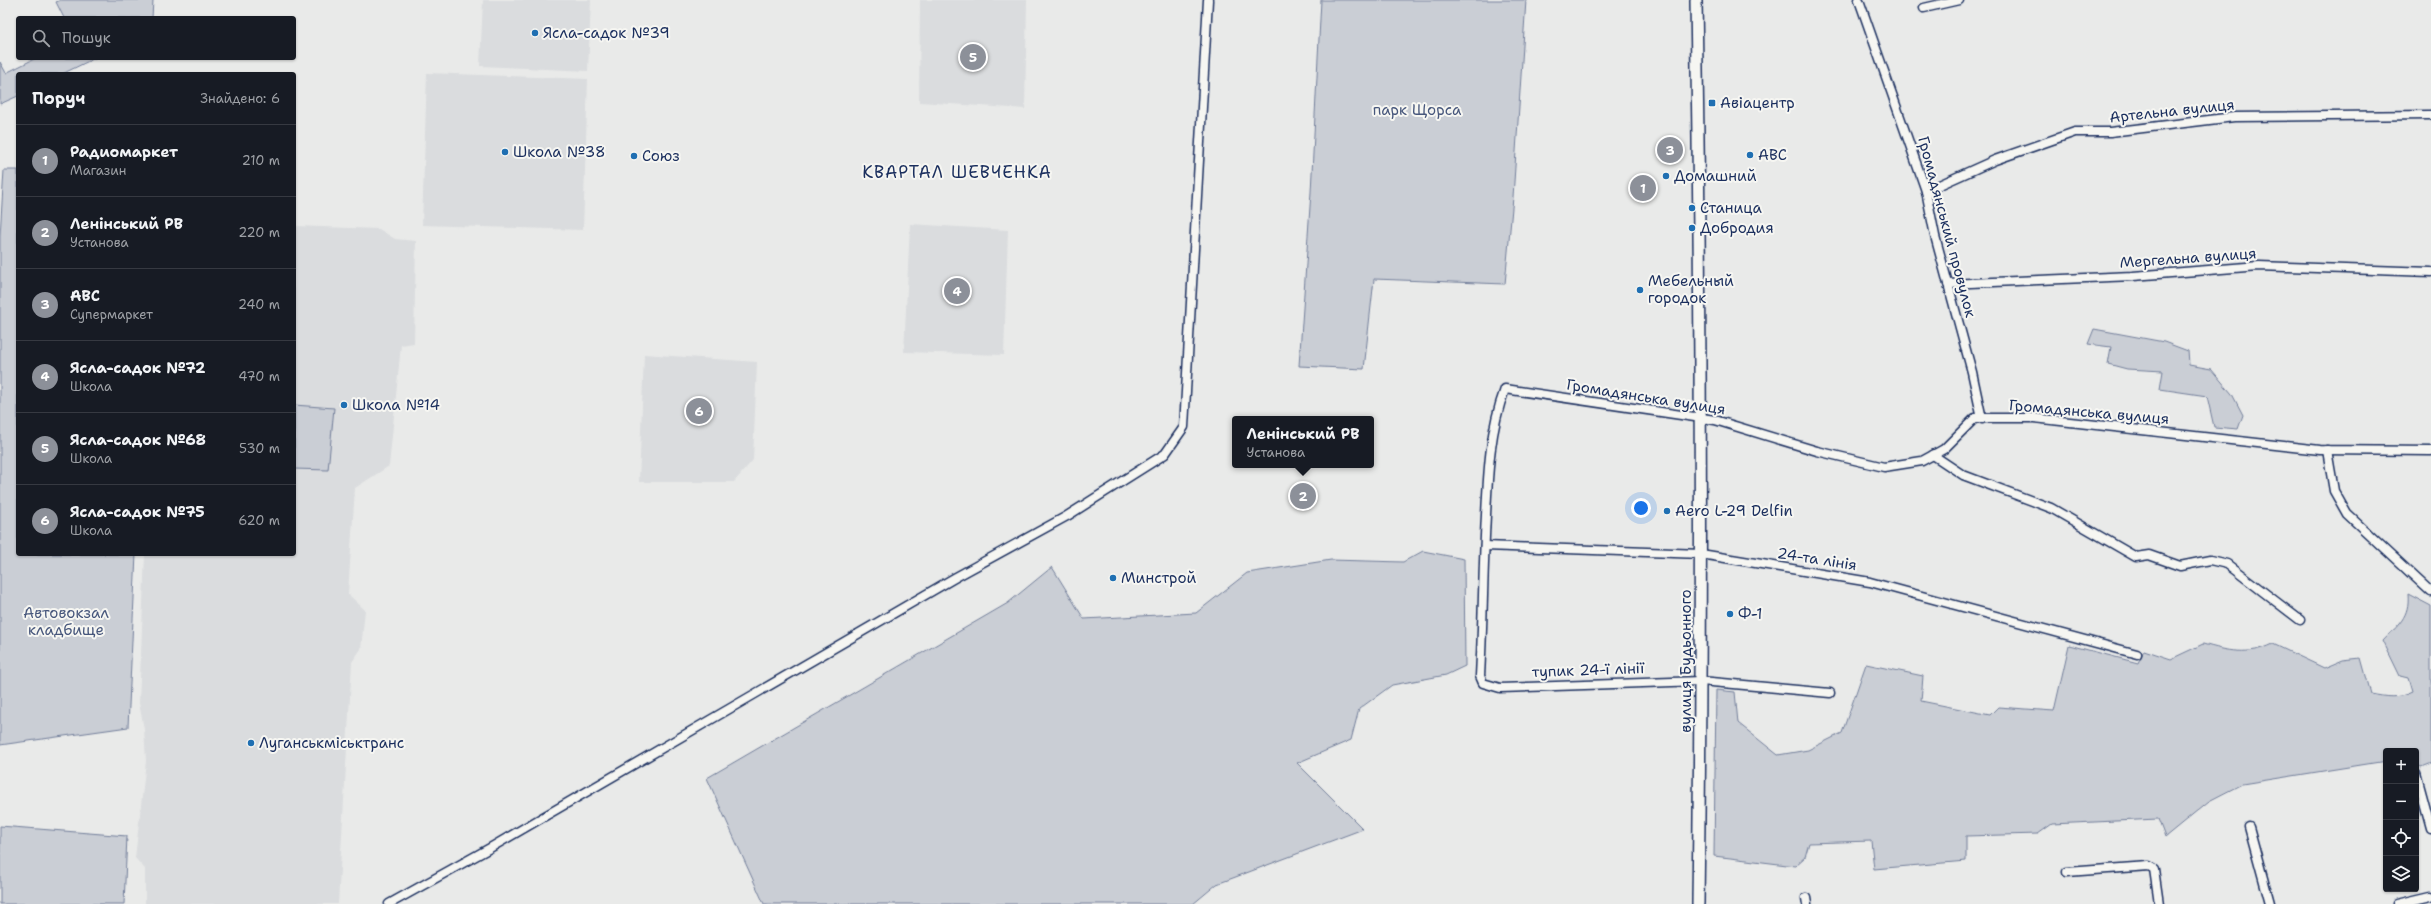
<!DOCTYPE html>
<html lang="uk">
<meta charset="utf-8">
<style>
body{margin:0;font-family:"Shantell Sans",sans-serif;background:#242831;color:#f1f3f6}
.controls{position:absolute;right:12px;bottom:12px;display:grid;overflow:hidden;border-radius:4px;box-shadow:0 1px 3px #0004}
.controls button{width:36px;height:36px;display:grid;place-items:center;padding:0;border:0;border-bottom:1px solid #363941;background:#171b24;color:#f1f3f6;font:20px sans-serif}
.you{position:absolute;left:1641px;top:508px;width:14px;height:14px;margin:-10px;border:3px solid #fff;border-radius:50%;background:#1a73e8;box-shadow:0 0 0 6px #1a73e833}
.badge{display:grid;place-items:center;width:26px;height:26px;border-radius:50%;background:#8c9099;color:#fff;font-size:13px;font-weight:700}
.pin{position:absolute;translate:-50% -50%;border:2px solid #fff;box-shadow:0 1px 4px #0006}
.popup{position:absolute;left:1232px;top:416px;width:142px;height:52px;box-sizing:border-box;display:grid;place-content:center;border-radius:4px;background:#171b24;filter:drop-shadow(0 1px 3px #0005);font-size:13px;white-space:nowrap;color:#9ea1a6}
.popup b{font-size:15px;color:#f1f3f6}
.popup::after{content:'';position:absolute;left:50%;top:100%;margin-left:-8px;border:8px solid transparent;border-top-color:#171b24}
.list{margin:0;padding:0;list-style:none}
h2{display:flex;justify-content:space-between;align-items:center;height:52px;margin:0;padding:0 16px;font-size:17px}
h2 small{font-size:13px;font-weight:400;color:#9ea1a6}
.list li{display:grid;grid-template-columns:26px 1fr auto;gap:12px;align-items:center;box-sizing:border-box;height:72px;padding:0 16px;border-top:1px solid #363941}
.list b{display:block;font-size:15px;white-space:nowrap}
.list p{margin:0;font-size:13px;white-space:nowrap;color:#9ea1a6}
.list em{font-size:13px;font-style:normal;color:#9ea1a6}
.icon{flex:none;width:22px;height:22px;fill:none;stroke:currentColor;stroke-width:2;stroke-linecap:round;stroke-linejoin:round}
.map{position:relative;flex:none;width:2431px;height:904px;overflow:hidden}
.search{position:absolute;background:#171b24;box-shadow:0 1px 3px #0004;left:16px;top:16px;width:280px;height:44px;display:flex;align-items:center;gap:10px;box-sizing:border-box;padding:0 14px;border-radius:4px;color:#9ea1a6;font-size:15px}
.panel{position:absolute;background:#171b24;box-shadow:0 1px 3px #0004;left:16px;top:72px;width:280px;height:484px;border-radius:4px}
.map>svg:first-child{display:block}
.built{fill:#dadcde}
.green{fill:#caced5;stroke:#727e9a}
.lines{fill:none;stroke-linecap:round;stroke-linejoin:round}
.street-casing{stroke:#1b2f5e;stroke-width:11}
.secondary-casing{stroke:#1b2f5e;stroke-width:14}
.street{stroke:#f6f6f2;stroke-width:8}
.secondary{stroke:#f6f6f2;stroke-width:11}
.poi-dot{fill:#1f6fb2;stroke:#f6f6f2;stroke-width:1.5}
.labels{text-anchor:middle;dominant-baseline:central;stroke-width:4;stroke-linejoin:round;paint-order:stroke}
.poi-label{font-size:15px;fill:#1b2f5e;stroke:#f6f6f2;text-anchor:start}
.park-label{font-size:15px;fill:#47577c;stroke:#f6f6f2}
.street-label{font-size:15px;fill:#1b2f5e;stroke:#f6f6f2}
.quarter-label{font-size:17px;letter-spacing:1px;fill:#1b2f5e;stroke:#f6f6f2}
</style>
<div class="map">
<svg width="2431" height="904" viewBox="0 0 2431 904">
<rect width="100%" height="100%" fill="#e9eae9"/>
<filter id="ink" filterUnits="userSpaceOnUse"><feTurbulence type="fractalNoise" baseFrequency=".025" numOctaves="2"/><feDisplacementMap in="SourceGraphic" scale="8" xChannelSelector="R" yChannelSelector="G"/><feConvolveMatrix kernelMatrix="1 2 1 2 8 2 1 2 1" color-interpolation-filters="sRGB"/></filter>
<g filter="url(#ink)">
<g class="built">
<path d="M483,0h108l-3,71 -108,-5z"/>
<path d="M920,0h107l-2,109 -106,-7z"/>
<path d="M427,73l161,6 -5,151 -161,-5z"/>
<path d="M910,224l98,6 -4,125 -100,-3z"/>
<path d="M294,226l85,3 16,10 21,2 -2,102 -13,2 -12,121 -34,22 -7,106 17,16 -4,39 -9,13 -14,242h-193v-35l-10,-11 11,-97 -2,-32 -5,-26 6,-149h149z"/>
<path d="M644,354l113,8 -4,98 -19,22h-95z"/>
</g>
<g class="green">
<path d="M61,0h92l-1,18h-88l-8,-16z"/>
<path d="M1321,0h205l-13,197 -8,87 -131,-5 -10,90 -65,-3 12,-174z"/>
<path d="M36,58h59l-33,16h-44v22l-18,8v-42l6,11z"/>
<path d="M4,170h14v384h118l-8,173 -128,18v-509z"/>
<path d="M2094,329l70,13 24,9 1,14 22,4 21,25 11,21 -5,14 -24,-2 -7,-31 -47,-7 3,-18 -36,-2 -19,-5 3,-17 -23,-3z"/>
<path d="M294,405l40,3 -6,62 -34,-1z"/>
<path d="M1423,551l41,8 1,107 -19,9 -54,10 -33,24 -8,31 -54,23 66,66 -146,55 -24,20h-429l-57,-126 301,-175 44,-36 32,52 112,-6 51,-40 84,-13 72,2z"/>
<path d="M2408,594l23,12v157l-10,4 -5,-3v-13h-30v10l-144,23 -33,17 -44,36 -7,-18 -106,5 -14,10 -72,2v25l-92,8 -3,-28 -62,2 -4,14 -10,9 -81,-10 2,-166 19,2 3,31 40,32 30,-5 34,-17 24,-69 57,12 -2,25 69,14 8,-8 56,4 15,-66 69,18 6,-13 27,9 32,-15c24,7 46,12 70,0l51,24 19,-8 18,-2 10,36c15,3 27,5 41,-2l-4,-14 -8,-2 -17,-35c15,-16 27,-24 25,-47z"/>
<path d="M0,826l127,10 -3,68h-124z"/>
</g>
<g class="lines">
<g class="street-casing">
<g id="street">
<path d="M1859,0l67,191 9,45 37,136 10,47"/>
<path d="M1924,8l35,-8"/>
<path d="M1926,191l69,-31 80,-28h35l124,-15 197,-2"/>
<path d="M1948,284l185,-8 126,-10 172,6"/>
<path d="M2327,450l7,41 13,23 84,78"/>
<path d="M1933,455l30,20 88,33 85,49 13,-2 31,11 30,-6 17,4 73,56"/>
<path d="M1485,546l216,8 169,28 267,72"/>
<path d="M1830,693l-129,-12 -201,7 -17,-5 -3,-7c3,-54 3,-107 6,-161 2,-43 4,-86 19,-126l210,31 102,31 67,16 38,-6 22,-12 31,-31h59l286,32 111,1"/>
<path d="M2416,773l15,55"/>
<path d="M2249,827l21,77"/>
<path d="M2067,872l82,-6 5,3 5,35"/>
<path d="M1806,898l1,6"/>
<path d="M389,904l101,-56 466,-271 111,-61 98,-62 19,-27 24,-427"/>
<path d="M2397,904l34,-8"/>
</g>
</g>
<g class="secondary-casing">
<path id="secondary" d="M1696,0c5,301 6,603 2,904"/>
</g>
<use href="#street" class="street"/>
<use href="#secondary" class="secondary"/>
</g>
</g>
<g class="poi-dot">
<circle cx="535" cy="33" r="4"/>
<rect x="1708" y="99" width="8" height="8" rx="2"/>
<circle cx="505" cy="152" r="4"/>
<circle cx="1750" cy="155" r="4"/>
<circle cx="634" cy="156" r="4"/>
<circle cx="1666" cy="176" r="4"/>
<circle cx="1692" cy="208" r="4"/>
<circle cx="1692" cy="228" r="4"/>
<circle cx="1640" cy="290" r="4"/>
<circle cx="344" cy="405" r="4"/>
<circle cx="1667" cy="511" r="4"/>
<circle cx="1113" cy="578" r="4"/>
<circle cx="1730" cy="614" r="4"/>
<circle cx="251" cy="743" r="4"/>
</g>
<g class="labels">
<g class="poi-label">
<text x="543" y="33">Ясла-садок №39</text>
<text x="1720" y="103">Авіацентр</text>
<text x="513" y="152">Школа №38</text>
<text x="1758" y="155">ABC</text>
<text x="642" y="156">Союз</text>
<text x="1674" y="176">Домашний</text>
<text x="1700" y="208">Станица</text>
<text x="1700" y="228">Добродия</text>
<text x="1648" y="281">Мебельный<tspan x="1648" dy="17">городок</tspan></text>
<text x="352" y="405">Школа №14</text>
<text x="1675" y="511">Aero L-29 Delfin</text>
<text x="1121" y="578">Минстрой</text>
<text x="1738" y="614">Ф-1</text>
<text x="259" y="743">Луганськміськтранс</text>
</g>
<g class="park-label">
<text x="1417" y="110">парк Щорса</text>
<text x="66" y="613">Автовокзал<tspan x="66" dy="17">кладбище</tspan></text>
</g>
<g class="street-label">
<text transform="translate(2172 111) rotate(-6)">Артельна вулиця</text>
<text transform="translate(1947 227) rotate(75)">Громадянський провулок</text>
<text transform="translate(2188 258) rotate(-4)">Мергельна вулиця</text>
<text transform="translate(1646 397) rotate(9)">Громадянська вулиця</text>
<text transform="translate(2089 412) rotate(5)">Громадянська вулиця</text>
<text transform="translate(1817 559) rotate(9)">24-та лінія</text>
<text transform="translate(1686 661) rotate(-90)">вулиця Будьонного</text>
<text transform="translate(1588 670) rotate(-2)">тупик 24-ї лінії</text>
</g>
<g class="quarter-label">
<text x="957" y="172">КВАРТАЛ ШЕВЧЕНКА</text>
</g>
</g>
</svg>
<div class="controls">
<button>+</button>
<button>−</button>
<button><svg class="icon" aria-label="locate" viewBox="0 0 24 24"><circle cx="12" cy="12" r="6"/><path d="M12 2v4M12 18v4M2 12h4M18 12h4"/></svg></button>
<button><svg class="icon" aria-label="layers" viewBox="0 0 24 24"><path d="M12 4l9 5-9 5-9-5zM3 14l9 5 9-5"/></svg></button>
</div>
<div class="you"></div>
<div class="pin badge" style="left:1643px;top:188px">1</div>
<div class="pin badge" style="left:1303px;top:496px">2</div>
<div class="popup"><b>Ленінський РВ</b>Установа</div>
<div class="pin badge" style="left:1670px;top:150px">3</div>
<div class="pin badge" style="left:957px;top:291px">4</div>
<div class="pin badge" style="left:973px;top:57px">5</div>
<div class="pin badge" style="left:699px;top:411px">6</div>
<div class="search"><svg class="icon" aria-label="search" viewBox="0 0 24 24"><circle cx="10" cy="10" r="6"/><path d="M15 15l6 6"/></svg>Пошук</div>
<section class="panel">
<h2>Поруч<small>Знайдено: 6</small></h2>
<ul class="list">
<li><span class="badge">1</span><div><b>Радиомаркет</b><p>Магазин</p></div><em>210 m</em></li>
<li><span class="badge">2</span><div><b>Ленінський РВ</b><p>Установа</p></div><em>220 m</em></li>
<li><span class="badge">3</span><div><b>АВС</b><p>Супермаркет</p></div><em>240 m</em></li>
<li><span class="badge">4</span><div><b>Ясла-садок №72</b><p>Школа</p></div><em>470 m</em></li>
<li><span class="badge">5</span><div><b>Ясла-садок №68</b><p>Школа</p></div><em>530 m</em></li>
<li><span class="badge">6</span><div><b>Ясла-садок №75</b><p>Школа</p></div><em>620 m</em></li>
</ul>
</section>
</div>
